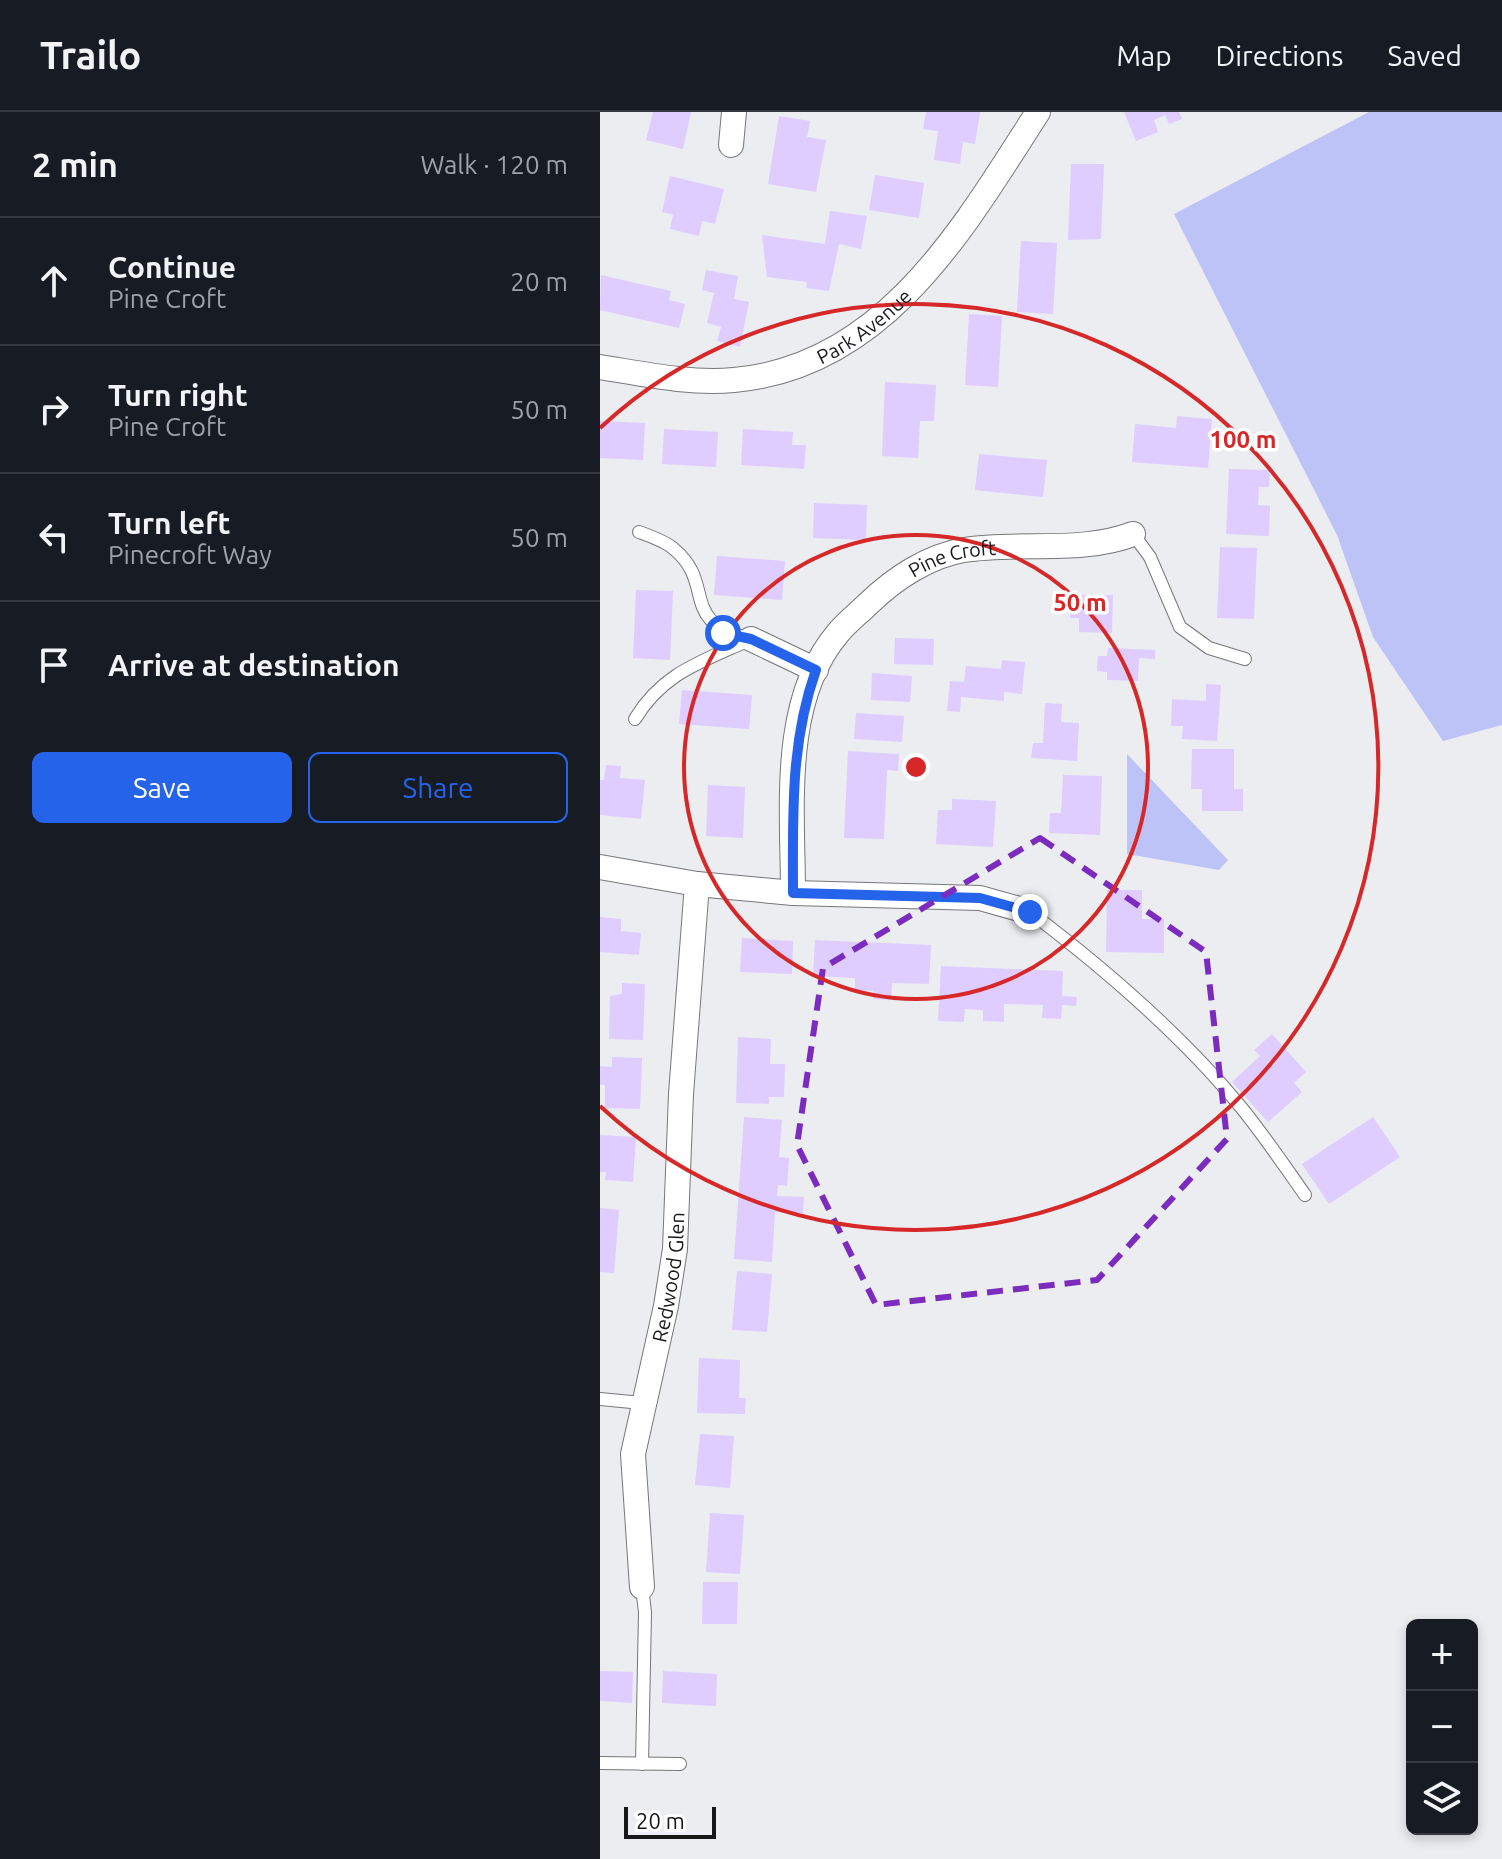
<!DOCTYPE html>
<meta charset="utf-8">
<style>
body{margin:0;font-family:Ubuntu,sans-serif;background:#242831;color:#f1f3f6}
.controls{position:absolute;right:24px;bottom:24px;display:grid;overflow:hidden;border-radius:12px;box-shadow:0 4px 12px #0003}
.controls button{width:72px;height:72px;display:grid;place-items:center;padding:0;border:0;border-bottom:2px solid #363941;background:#171b24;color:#f1f3f6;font:40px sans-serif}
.scale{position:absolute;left:24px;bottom:20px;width:92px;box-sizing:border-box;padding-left:8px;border:4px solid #181819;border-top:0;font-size:22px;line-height:28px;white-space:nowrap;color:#181819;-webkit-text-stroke:6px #fff;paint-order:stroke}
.stop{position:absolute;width:24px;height:24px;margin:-18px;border:6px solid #2563eb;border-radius:50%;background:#fff}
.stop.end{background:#2563eb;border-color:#fff;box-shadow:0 2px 8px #0008}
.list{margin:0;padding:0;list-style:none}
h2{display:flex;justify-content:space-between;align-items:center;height:104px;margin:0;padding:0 32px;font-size:34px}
h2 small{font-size:26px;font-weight:400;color:#9ea1a6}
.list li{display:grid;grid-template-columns:52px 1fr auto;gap:24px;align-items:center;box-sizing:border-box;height:128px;padding:0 32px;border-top:2px solid #363941}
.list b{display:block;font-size:30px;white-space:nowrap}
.list p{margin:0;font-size:26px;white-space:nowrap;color:#9ea1a6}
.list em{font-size:26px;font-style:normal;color:#9ea1a6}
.actions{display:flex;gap:16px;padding:24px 32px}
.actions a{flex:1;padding:18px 0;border:2px solid #2563eb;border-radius:12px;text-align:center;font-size:28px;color:#2563eb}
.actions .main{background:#2563eb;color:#fff}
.icon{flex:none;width:44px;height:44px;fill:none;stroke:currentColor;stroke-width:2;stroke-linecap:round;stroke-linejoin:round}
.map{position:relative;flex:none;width:902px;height:1747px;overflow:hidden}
header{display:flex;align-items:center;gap:48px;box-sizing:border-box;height:112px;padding:0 40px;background:#171b24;border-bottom:2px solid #363941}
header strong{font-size:38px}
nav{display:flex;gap:44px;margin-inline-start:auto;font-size:28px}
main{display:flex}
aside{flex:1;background:#171b24}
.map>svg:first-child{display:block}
.green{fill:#bdc3f6}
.building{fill:#decdfe}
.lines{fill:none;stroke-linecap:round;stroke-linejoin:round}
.lane-casing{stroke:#77777a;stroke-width:14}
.street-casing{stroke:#77777a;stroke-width:26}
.lane{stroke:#fff;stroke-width:12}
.street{stroke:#fff;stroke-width:24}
.route{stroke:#2563eb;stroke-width:10}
.marked{fill:none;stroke:#7b2cbf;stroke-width:6;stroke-dasharray:16 10;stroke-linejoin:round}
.ring{fill:none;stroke:#d62828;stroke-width:4}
.labels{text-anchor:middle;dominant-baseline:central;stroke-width:7;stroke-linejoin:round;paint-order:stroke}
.street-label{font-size:20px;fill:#181819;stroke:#fff}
.centre{fill:#d62828;stroke:#fff;stroke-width:4}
.ring-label{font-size:24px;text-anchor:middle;font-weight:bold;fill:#d62828;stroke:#fff;stroke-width:7;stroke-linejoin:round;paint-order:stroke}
</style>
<header>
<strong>Trailo</strong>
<nav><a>Map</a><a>Directions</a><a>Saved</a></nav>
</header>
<main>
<aside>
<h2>2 min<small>Walk · 120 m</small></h2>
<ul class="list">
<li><svg class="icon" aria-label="ahead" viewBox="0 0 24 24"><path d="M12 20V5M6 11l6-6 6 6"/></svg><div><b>Continue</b><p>Pine Croft</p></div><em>20 m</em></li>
<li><svg class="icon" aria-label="right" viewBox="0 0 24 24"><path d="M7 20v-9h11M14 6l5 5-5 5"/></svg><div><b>Turn right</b><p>Pine Croft</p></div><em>50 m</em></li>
<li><svg class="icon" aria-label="left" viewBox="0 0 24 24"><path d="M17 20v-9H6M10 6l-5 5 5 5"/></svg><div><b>Turn left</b><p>Pinecroft Way</p></div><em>50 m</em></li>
<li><svg class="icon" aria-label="arrive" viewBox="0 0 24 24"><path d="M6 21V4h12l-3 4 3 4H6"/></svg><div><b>Arrive at destination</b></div></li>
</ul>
<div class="actions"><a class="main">Save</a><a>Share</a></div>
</aside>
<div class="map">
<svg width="902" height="1747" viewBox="0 0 902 1747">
<rect width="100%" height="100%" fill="#ecedf1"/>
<g class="green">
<path d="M769,0h133v613l-59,16 -70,-104 -36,-102 -163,-321z"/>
<path d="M527,642l101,106 -9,10 -92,-16z"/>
</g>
<g class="building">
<path d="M53,0h38l-8,37 -37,-9z"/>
<path d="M326,0h54l-5,32 -12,-2 -3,22 -26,-4 4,-29 -15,-2z"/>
<path d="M524,0h55l3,7 -13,5 -4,-9 -11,5 4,12 -22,9z"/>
<path d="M179,4l31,5 -3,16 19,3 -10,52 -48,-8z"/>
<path d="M471,52h33l-3,75 -33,1z"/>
<path d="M275,63l49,8 -5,35 -50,-8z"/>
<path d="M70,64l54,13 -9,35 -13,-3 -3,15 -29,-7 3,-14 -11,-3z"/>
<path d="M230,99l37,5 -6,33 -22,-5 -10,47 -23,-3 1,-6 -40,-5 -5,-42 63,9z"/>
<path d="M421,129l36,2 -4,71 -36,-2z"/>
<path d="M106,158l32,6 -4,23 15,3 -9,45 -23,-6 4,-14 -14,-4 7,-30 -12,-3z"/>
<path d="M1,163l70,16 -2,9 16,4 -6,24 -79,-18z"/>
<path d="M369,202l33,2 -4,71 -33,-2z"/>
<path d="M285,270l51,3 -2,36h-14l-2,37 -36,-2z"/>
<path d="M577,304l35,3 -4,49 -76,-6 3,-38 41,4z"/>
<path d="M0,309l45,2 -2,37 -43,-2z"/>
<path d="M64,317l54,3 -2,35 -54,-3z"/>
<path d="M143,317l50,3 -1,13h14l-2,24 -63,-4z"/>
<path d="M379,342l68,6 -4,37 -68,-7z"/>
<path d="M629,357l41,1 -1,17h-10l-1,18 12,1 -1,30 -43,-2z"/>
<path d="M214,391l53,2 -1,35 -53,-2z"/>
<path d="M620,435l37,1 -3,71 -37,-1z"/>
<path d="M117,444l68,5 -3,39 -68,-5z"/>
<path d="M36,478l37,1 -3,69 -37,-2z"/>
<path d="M479,483h34l-1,38 -33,-1v-14h-9v-12l9,1z"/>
<path d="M295,526l39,1 -1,26 -39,-1z"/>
<path d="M508,536l47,2v9l-16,-1 -1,23 -31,-1v-8l-10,-1 1,-15h9z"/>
<path d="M402,548l23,2 -3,32 -18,-2v9l-43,-4 -1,15 -13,-1 3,-30 14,1 2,-16 35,3z"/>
<path d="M272,561l40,3 -2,26 -39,-2z"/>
<path d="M606,572l15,1 -4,56 -35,-2 1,-13h-12l1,-27 34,2z"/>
<path d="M82,578l70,5 -3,34 -70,-5z"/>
<path d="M445,591l17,1 -1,18 18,1 -2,38 -46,-3 2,-15h10z"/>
<path d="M256,601l48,3 -2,26 -48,-3z"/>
<path d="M592,637h42v40h9v22h-41v-22h-11z"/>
<path d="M248,639l51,3 -1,17 -11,-1 -3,69 -40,-1z"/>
<path d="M6,653l15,1 -1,12 25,2 -4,39 -41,-4v-35h4z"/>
<path d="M463,663l39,1 -2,59 -51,-2 1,-20h11z"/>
<path d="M108,673l37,2 -2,51 -37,-2z"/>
<path d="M352,687l44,2 -3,46 -57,-3 2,-34h14z"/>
<path d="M507,778h35v29h22v34l-58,-1z"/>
<path d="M0,805l21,2v12l20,2 -2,22 -39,-3z"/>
<path d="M142,826l51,3 -1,33 -52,-2z"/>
<path d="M215,828l116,5 -2,39 -37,-1 -1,17 -18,-1v-8l-18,-1v-12l-42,-2z"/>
<path d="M341,854l122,5 -1,25 15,1 -1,9 -14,-1 -1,14 -19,-1 1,-13 -39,-1v18l-21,-1v-11l-18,-1 -1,13 -26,-1z"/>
<path d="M22,871l23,1 -2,56 -34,-1 1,-43 12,-2z"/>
<path d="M672,922l34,38 -12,11 8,9 -34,30 -36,-40 28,-26 -6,-6z"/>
<path d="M138,925l33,2 -1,25h15l-1,33h-15v7l-33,-1z"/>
<path d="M12,945l30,1 -2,51 -35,-1v-23h-5v-19l12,1z"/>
<path d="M144,1005l38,3 -3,37 10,1 -2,28 -9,-1 -1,11 27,1 -1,16 -28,-1 -3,50 -38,-3z"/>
<path d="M773,1005l27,40 -71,47 -27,-40z"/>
<path d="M0,1023l36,2 -3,45 -28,-2 1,-8h-6z"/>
<path d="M0,1096l19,2 -5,63 -14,-1z"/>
<path d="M137,1159l35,3 -5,58 -35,-2z"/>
<path d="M99,1246l41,2 -1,38h7l-1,16 -48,-1z"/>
<path d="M100,1322l34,2 -4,52 -35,-3z"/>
<path d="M110,1401l34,2 -4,59 -34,-2z"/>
<path d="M103,1470h35l-1,42h-35z"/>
<path d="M0,1559l33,1 -1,31 -32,-2z"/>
<path d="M63,1559l54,3 -1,32 -54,-3z"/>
</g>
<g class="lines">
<g class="lane-casing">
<g id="lane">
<path d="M533,422l17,23 30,70 29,21 36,11"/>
<path d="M35,607c28,-47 69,-58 116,-80 -74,-17 -34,-54 -77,-90 -9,-8 -24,-13 -35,-17"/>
<path d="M430,800c75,57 150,121 210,194 23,28 44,59 65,89"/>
<path d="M0,1287l42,4"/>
<path d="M0,1651l80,1"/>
<path d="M42,1652l3,-152 -3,-25"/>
</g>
</g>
<g class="street-casing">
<g id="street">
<path d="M131,33l3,-33"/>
<path id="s1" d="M0,255c44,7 89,17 134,13 151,-13 230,-153 304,-268"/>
<path d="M151,527l65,31"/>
<path d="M0,755l97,17 96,9 187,5 50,14"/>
<path id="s2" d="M193,781c0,-83 -13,-192 45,-260 9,-11 21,-20 31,-30 25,-24 59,-47 95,-53 55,-9 117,4 169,-16"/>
<path id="s3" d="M42,1475l-9,-133 33,-148 9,-57 6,-155 16,-210"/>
</g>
</g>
<use href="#lane" class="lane"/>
<use href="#street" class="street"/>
</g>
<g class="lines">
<path class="route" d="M123,521l28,6 65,31c-26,73 -23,146 -23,223l187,5 50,14"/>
</g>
<path class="marked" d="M440,726l166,114 21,187 -130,141 -221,25 -79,-160 26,-177z"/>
<g class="ring">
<circle cx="316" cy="655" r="232"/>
<path d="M0 316A463 463 0 1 1 0 994"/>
</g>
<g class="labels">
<g class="street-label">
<text stroke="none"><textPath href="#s1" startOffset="278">Park Avenue</textPath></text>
<text stroke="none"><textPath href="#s2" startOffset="410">Pine Croft</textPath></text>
<text stroke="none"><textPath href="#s3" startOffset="314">Redwood Glen</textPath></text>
</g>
</g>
<circle cx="316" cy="655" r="12" class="centre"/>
<g class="ring-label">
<text x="643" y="336">100 m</text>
<text x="480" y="499">50 m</text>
</g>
</svg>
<div class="controls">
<button>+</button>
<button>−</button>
<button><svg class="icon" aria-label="layers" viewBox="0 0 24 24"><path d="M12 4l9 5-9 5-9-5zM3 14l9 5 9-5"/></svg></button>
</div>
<div class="scale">20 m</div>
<div class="stop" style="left:123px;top:521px"></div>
<div class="stop end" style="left:430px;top:800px"></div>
</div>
</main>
